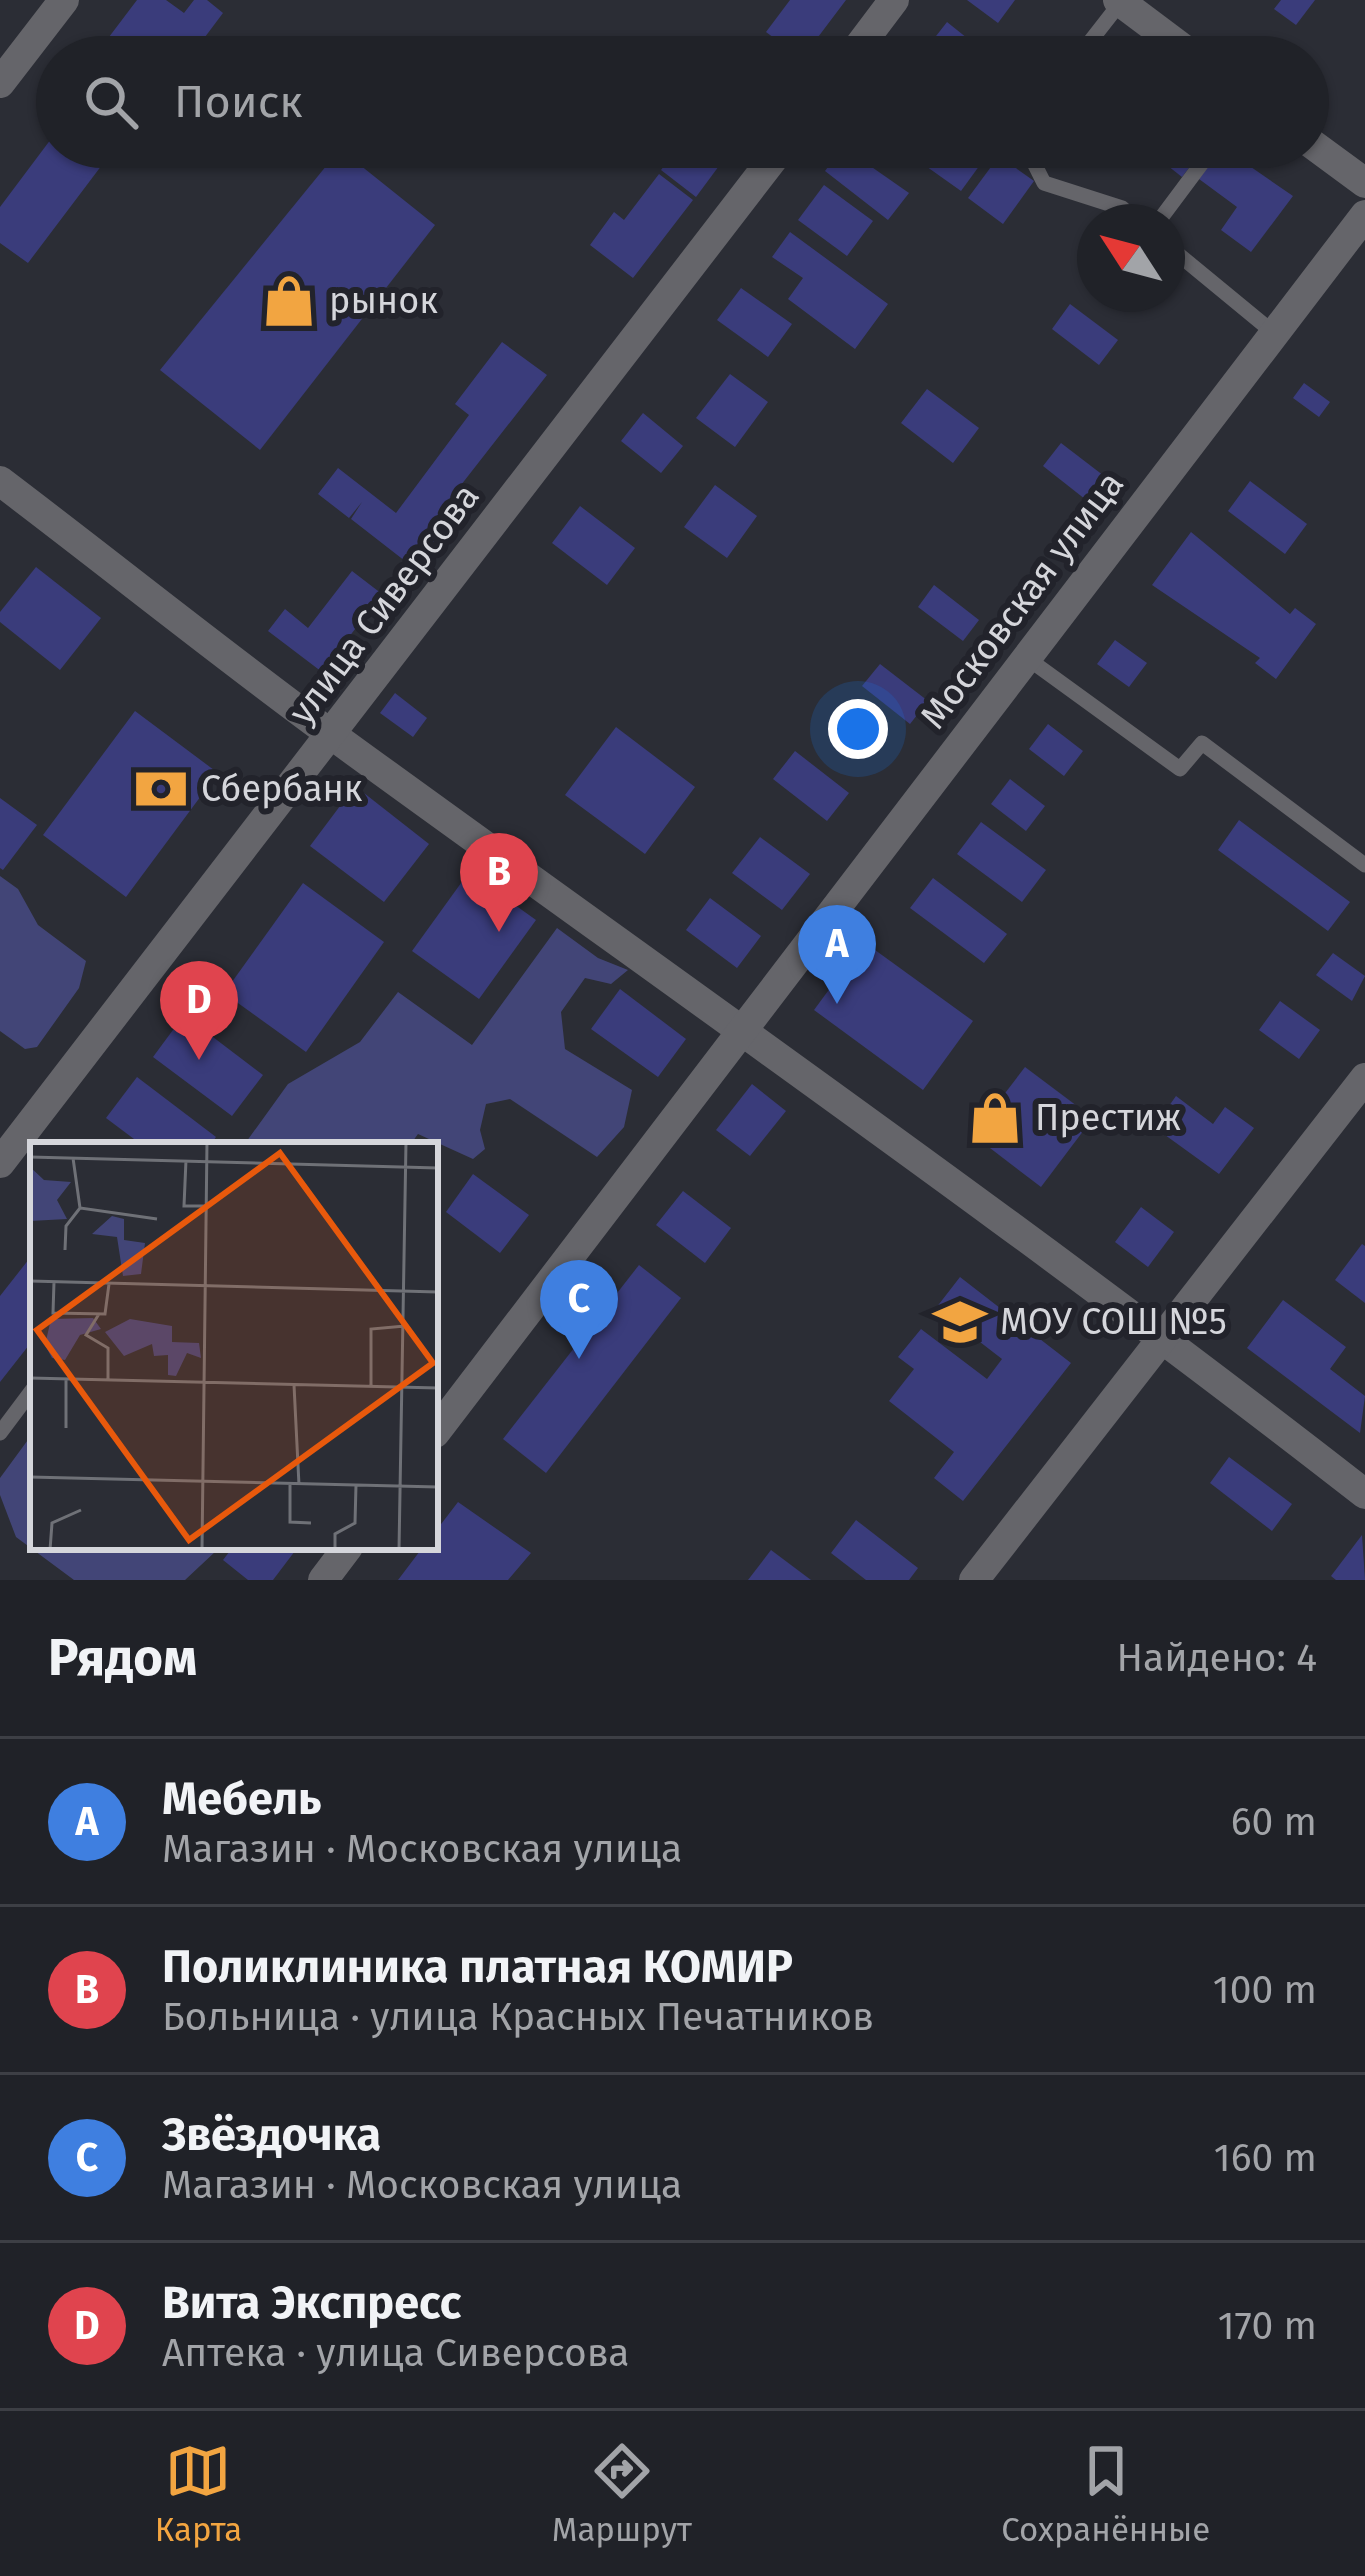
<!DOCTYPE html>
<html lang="ru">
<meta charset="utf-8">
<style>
body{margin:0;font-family:"Fira Sans",sans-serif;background:#282a30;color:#f1f3f6}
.compass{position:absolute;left:1077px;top:204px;width:108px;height:108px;border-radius:50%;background:#202228;box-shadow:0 3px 9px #0004;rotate:306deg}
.you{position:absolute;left:858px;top:729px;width:42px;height:42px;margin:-30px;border:9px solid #fff;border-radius:50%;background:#1a73e8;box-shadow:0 0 0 18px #1a73e833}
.badge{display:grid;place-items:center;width:78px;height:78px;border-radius:50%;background:#f2a541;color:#fff;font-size:39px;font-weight:700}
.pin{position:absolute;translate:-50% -99px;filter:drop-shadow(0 3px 6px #0008)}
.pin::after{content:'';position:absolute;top:63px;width:42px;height:36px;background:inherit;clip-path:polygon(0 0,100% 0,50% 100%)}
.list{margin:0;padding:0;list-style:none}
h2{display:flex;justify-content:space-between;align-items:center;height:156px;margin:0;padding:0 48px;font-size:51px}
h2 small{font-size:39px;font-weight:400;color:#a2a4a8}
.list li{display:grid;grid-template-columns:78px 1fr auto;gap:36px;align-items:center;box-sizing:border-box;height:168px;padding:0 48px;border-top:3px solid #3d3f45}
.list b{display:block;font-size:45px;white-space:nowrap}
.list p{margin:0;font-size:39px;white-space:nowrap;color:#a2a4a8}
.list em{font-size:39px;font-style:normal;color:#a2a4a8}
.icon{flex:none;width:66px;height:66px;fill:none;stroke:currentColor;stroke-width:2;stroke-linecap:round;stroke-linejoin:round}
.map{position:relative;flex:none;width:1365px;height:1580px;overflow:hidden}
.search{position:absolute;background:#202228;box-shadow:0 3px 9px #0004;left:36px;right:36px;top:36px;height:132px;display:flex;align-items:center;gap:30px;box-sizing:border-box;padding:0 42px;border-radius:66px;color:#a2a4a8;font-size:45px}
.sheet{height:828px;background:#202228}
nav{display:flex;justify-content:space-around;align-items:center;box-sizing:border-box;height:168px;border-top:3px solid #3d3f45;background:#202228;font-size:33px;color:#a2a4a8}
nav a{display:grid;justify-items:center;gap:6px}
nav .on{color:#f2a541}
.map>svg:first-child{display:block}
.green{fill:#424577}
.building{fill:#3a3c7b}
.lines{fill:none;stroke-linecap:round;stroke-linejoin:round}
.service{stroke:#65656a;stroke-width:15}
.minor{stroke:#65656a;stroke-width:30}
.tertiary{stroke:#65656a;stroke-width:30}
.labels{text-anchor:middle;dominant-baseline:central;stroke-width:12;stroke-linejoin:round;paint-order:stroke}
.poi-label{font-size:36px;fill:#d5d6db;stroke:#22232b;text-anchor:start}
.street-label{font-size:36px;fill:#d5d6db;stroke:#22232b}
.inset-road{fill:none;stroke:#6f7177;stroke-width:3}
.view{fill:#e8590c;fill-opacity:0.15;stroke:#e8590c;stroke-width:6}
.inset-edge{fill:none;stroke:#d5d6db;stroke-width:6}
</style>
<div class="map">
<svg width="1365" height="1580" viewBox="0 0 1365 1580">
<rect width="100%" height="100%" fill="#2b2d35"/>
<g class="green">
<path d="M0,876l18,13 20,36 48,36 -7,27 -42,59 -12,2 -25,-18z"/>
<path d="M557,928l41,30 30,12 -17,14 -26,-6 -24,34 4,37 67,41 -8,37 -27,30 -87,-58 -24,5 -6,26 5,19 -12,10 -55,-25 -8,11h-166l44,-61 72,-42 38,-50 74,53z"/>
<path d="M33,1433v114h183v4l-31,29h-111l-58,-43 -16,-42v-17z"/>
</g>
<g class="building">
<path d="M137,0h29l18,13 10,-13h13l16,13 -33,44h-55l-26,-20z"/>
<path d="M790,0h56l-43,57h-31l10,-13 -16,-12z"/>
<path d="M967,0h48l-17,23z"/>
<path d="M1281,0h34l-19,25 -22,-16z"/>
<path d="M947,22l40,32 -2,3 -63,-3z"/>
<path d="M1109,38l24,19h-39z"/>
<path d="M57,131v16h47l7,6 -83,110 -28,-20v-36z"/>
<path d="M678,147h55l-37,50 -35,-27z"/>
<path d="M843,147l66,46 -21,27 -63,-49z"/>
<path d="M899,147h94l-32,44z"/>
<path d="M1043,147h34l-13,16z"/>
<path d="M1144,147h61l-23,30z"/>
<path d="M1222,147l71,49 -42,56 -30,-22 16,-23 -38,-28z"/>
<path d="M340,149l95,76 -175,225 -100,-80z"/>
<path d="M999,156l35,25 -31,43 -35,-26z"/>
<path d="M659,174l34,26 -60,78 -43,-33 24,-33 10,8z"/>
<path d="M824,185l49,36 -26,35 -49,-36z"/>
<path d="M790,232l98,72 -33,45 -67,-50 15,-21 -31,-21z"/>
<path d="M741,288l51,36 -24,33 -51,-37z"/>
<path d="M1070,304l48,36 -19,25 -47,-36z"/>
<path d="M502,342l45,33 -93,119 10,7 -50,67 -63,-49 11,-17 -13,16 -31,-24 20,-26 58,45 73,-98 -14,-11z"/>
<path d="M730,374l38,28 -33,45 -39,-29z"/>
<path d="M1304,383l26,19 -11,15 -26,-19z"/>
<path d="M927,389l52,39 -26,35 -52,-40z"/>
<path d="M643,413l40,33 -22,27 -40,-32z"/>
<path d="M1061,443l47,36 -18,24 -47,-37z"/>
<path d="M1250,481l57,43 -22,30 -57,-43z"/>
<path d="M715,485l42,31 -30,42 -43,-31z"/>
<path d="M580,506l55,42 -28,37 -55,-42z"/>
<path d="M1191,532l99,82 5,-6 21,16 -40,55 -21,-16 5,-5 -108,-73z"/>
<path d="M36,567l65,51 -41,52 -60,-48v-10z"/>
<path d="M352,571l30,23 -60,78 -54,-41 17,-22 23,19z"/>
<path d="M934,585l45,35 -16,21 -45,-34z"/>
<path d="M1115,640l32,23 -18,24 -32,-23z"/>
<path d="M880,664l48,37 -18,23 -48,-38z"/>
<path d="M395,693l32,25 -14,19 -33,-24z"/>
<path d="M135,711l83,62 -92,124 -83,-62z"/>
<path d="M1048,724l35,27 -19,25 -35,-27z"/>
<path d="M616,727l79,60 -50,67 -80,-59z"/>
<path d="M795,751l54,42 -22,28 -54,-42z"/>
<path d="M1010,779l35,27 -19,25 -35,-27z"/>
<path d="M355,786l74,58 -45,58 -74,-56z"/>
<path d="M0,798l37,27 -34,45 -3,-2z"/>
<path d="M1239,820l111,82 -22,29 -110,-81z"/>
<path d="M981,822l65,48 -24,32 -65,-48z"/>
<path d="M760,837l50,37 -28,36 -50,-37z"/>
<path d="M469,872l67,48 -57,79 -67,-48z"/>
<path d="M933,878l74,56 -23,29 -74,-55z"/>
<path d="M303,883l81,59 -78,110 -82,-59z"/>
<path d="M710,898l51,38 -24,32 -51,-38z"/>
<path d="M864,942l109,79 -50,69 -109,-80z"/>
<path d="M1333,953l32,23 -13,25 -36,-26z"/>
<path d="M620,989l66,50 -28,38 -67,-48z"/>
<path d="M1280,1001l40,29 -21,29 -40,-29z"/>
<path d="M184,1015l79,60 -31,41 -79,-59z"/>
<path d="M1025,1067l68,51 -52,69 -68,-52z"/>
<path d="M137,1077l79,60 -6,8h-68l-36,-27z"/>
<path d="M752,1084l34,27 -36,45 -34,-26z"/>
<path d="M1176,1096l37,28 12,-17 29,21 -35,46 -65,-47z"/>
<path d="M473,1174l56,41 -29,38 -54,-41z"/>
<path d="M683,1191l48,37 -26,35 -49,-38z"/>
<path d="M1141,1207l33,25 -26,35 -33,-25z"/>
<path d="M1362,1244l3,2v57l-30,-23z"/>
<path d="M33,1254v86l-33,42v-86z"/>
<path d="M639,1265l42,33 -135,175 -43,-34z"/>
<path d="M960,1277l111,86 -108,138 -29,-23 20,-26 -65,-51 25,-32 -16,-12 23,-28 66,50 15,-20 -66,-51z"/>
<path d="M1283,1300l63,47 -16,22 35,27 -5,37 -113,-85z"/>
<path d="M1229,1457l63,47 -20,27 -62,-48z"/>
<path d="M458,1502l73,51 -23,27h-110l25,-33h12v-15z"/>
<path d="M856,1520l62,48 -9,12h-43l-35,-27z"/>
<path d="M1362,1535l3,45h-29l-5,-4z"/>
<path d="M233,1547h65l-25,33h-25l-25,-20z"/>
<path d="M771,1550l40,30h-63z"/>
</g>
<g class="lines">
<g class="service">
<path d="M1078,57l43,-55"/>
<path d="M1026,147l18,36 78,25 16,14"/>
<path d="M1158,222l56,-75"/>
<path d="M1167,245l108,89"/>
<path d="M1027,658l153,111 22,-26 163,122"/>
<path d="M0,1433l33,-44"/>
</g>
<g class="minor">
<path d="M0,83l64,-83"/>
<path d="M0,481c111,84 220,172 332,254 346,252 696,496 1033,759"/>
<path d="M435,1433l930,-1218"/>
<path d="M323,1580l25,-33"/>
</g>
<g class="tertiary">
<path d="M1118,0l76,57"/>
<path d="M851,57l43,-57"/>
<path d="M1308,141l57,42"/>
<path d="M0,1163l782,-1016"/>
<path d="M974,1580l391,-502"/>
</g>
</g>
<defs>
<g id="shop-bare" transform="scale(4.14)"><path d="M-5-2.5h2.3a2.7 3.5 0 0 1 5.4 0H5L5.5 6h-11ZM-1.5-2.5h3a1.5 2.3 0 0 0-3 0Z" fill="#f2a541" stroke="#22232b" stroke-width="2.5" paint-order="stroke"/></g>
<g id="bank-bare" transform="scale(4.14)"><path d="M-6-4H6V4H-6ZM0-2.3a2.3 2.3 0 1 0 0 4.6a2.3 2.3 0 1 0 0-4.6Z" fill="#f2a541" stroke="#22232b" stroke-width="2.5" paint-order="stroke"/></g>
<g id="school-bare" transform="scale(4.14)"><path d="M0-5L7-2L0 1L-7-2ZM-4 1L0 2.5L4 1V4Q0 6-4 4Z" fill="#f2a541" stroke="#22232b" stroke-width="2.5" paint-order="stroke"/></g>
</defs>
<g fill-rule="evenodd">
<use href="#shop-bare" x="289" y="301"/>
<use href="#bank-bare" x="161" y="789"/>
<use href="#shop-bare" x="995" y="1118"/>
<use href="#school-bare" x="960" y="1322"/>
</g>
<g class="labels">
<g class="poi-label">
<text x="329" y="301">рынок</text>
<text x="201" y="789">Сбербанк</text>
<text x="1035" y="1118">Престиж</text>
<text x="1000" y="1322">МОУ СОШ №5</text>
</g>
<g class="street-label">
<text transform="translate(1022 600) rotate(-53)">Московская улица</text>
<text transform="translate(384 604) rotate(-53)">улица Сиверсова</text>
</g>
</g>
<g transform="translate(30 1142)">
<rect width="408" height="408" fill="#2b2d35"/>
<path d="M0,25l14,13 27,2 -14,18 10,19 -37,2zM82,74l12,3v21l21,3 -4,31 -18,2 -6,-39 -25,-3zM21,177l42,-1 8,11 -21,6 -15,25 -13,-2 -7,-13zM100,177l42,7v16l27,1 2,15 -14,-5 -11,23 -8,-1v-20l-14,1 -2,-12 -28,12 -19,-24z" fill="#424577"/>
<path class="inset-road" d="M0,15l408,11M43,16l7,50 77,11M156,18l-2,46h22M35,108l1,-24 14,-18M0,139l408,11M24,140l-1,31 52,1 4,-30M69,172l-13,21 22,13v32M0,236l408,10M264,243l5,100M341,244v-57l34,-3M36,286v-48M0,335l408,10M260,343v37l21,1M20,408l2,-27 29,-13M172,408l5,-408M305,408v-16l20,-11 1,-38M369,408l7,-408"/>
<path class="view" d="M250,11l153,210 -244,177 -152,-210z"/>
<rect width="408" height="408" class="inset-edge"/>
</g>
</svg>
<svg class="compass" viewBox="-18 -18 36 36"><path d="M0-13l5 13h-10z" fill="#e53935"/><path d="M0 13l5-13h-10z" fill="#a2a4a8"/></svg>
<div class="you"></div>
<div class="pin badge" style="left:837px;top:1004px;background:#3f7fe0">A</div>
<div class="pin badge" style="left:499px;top:932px;background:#e0444e">B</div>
<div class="pin badge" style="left:579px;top:1359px;background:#3f7fe0">C</div>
<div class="pin badge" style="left:199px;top:1060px;background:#e0444e">D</div>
<div class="search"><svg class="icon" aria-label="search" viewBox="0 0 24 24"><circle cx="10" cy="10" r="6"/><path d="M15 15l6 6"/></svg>Поиск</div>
</div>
<section class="sheet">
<h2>Рядом<small>Найдено: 4</small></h2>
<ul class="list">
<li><span class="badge" style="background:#3f7fe0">A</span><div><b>Мебель</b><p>Магазин · Московская улица</p></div><em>60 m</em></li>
<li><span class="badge" style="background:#e0444e">B</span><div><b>Поликлиника платная КОМИР</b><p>Больница · улица Красных Печатников</p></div><em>100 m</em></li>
<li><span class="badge" style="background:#3f7fe0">C</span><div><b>Звёздочка</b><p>Магазин · Московская улица</p></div><em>160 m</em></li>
<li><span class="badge" style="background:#e0444e">D</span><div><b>Вита Экспресс</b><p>Аптека · улица Сиверсова</p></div><em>170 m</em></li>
</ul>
</section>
<nav>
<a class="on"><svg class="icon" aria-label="map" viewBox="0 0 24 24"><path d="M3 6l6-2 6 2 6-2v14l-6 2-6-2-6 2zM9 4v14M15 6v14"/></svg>Карта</a>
<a><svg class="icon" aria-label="directions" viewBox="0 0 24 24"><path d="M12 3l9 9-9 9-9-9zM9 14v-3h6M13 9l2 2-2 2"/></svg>Маршрут</a>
<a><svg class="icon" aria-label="saved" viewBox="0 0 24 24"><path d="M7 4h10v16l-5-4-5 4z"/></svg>Сохранённые</a>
</nav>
